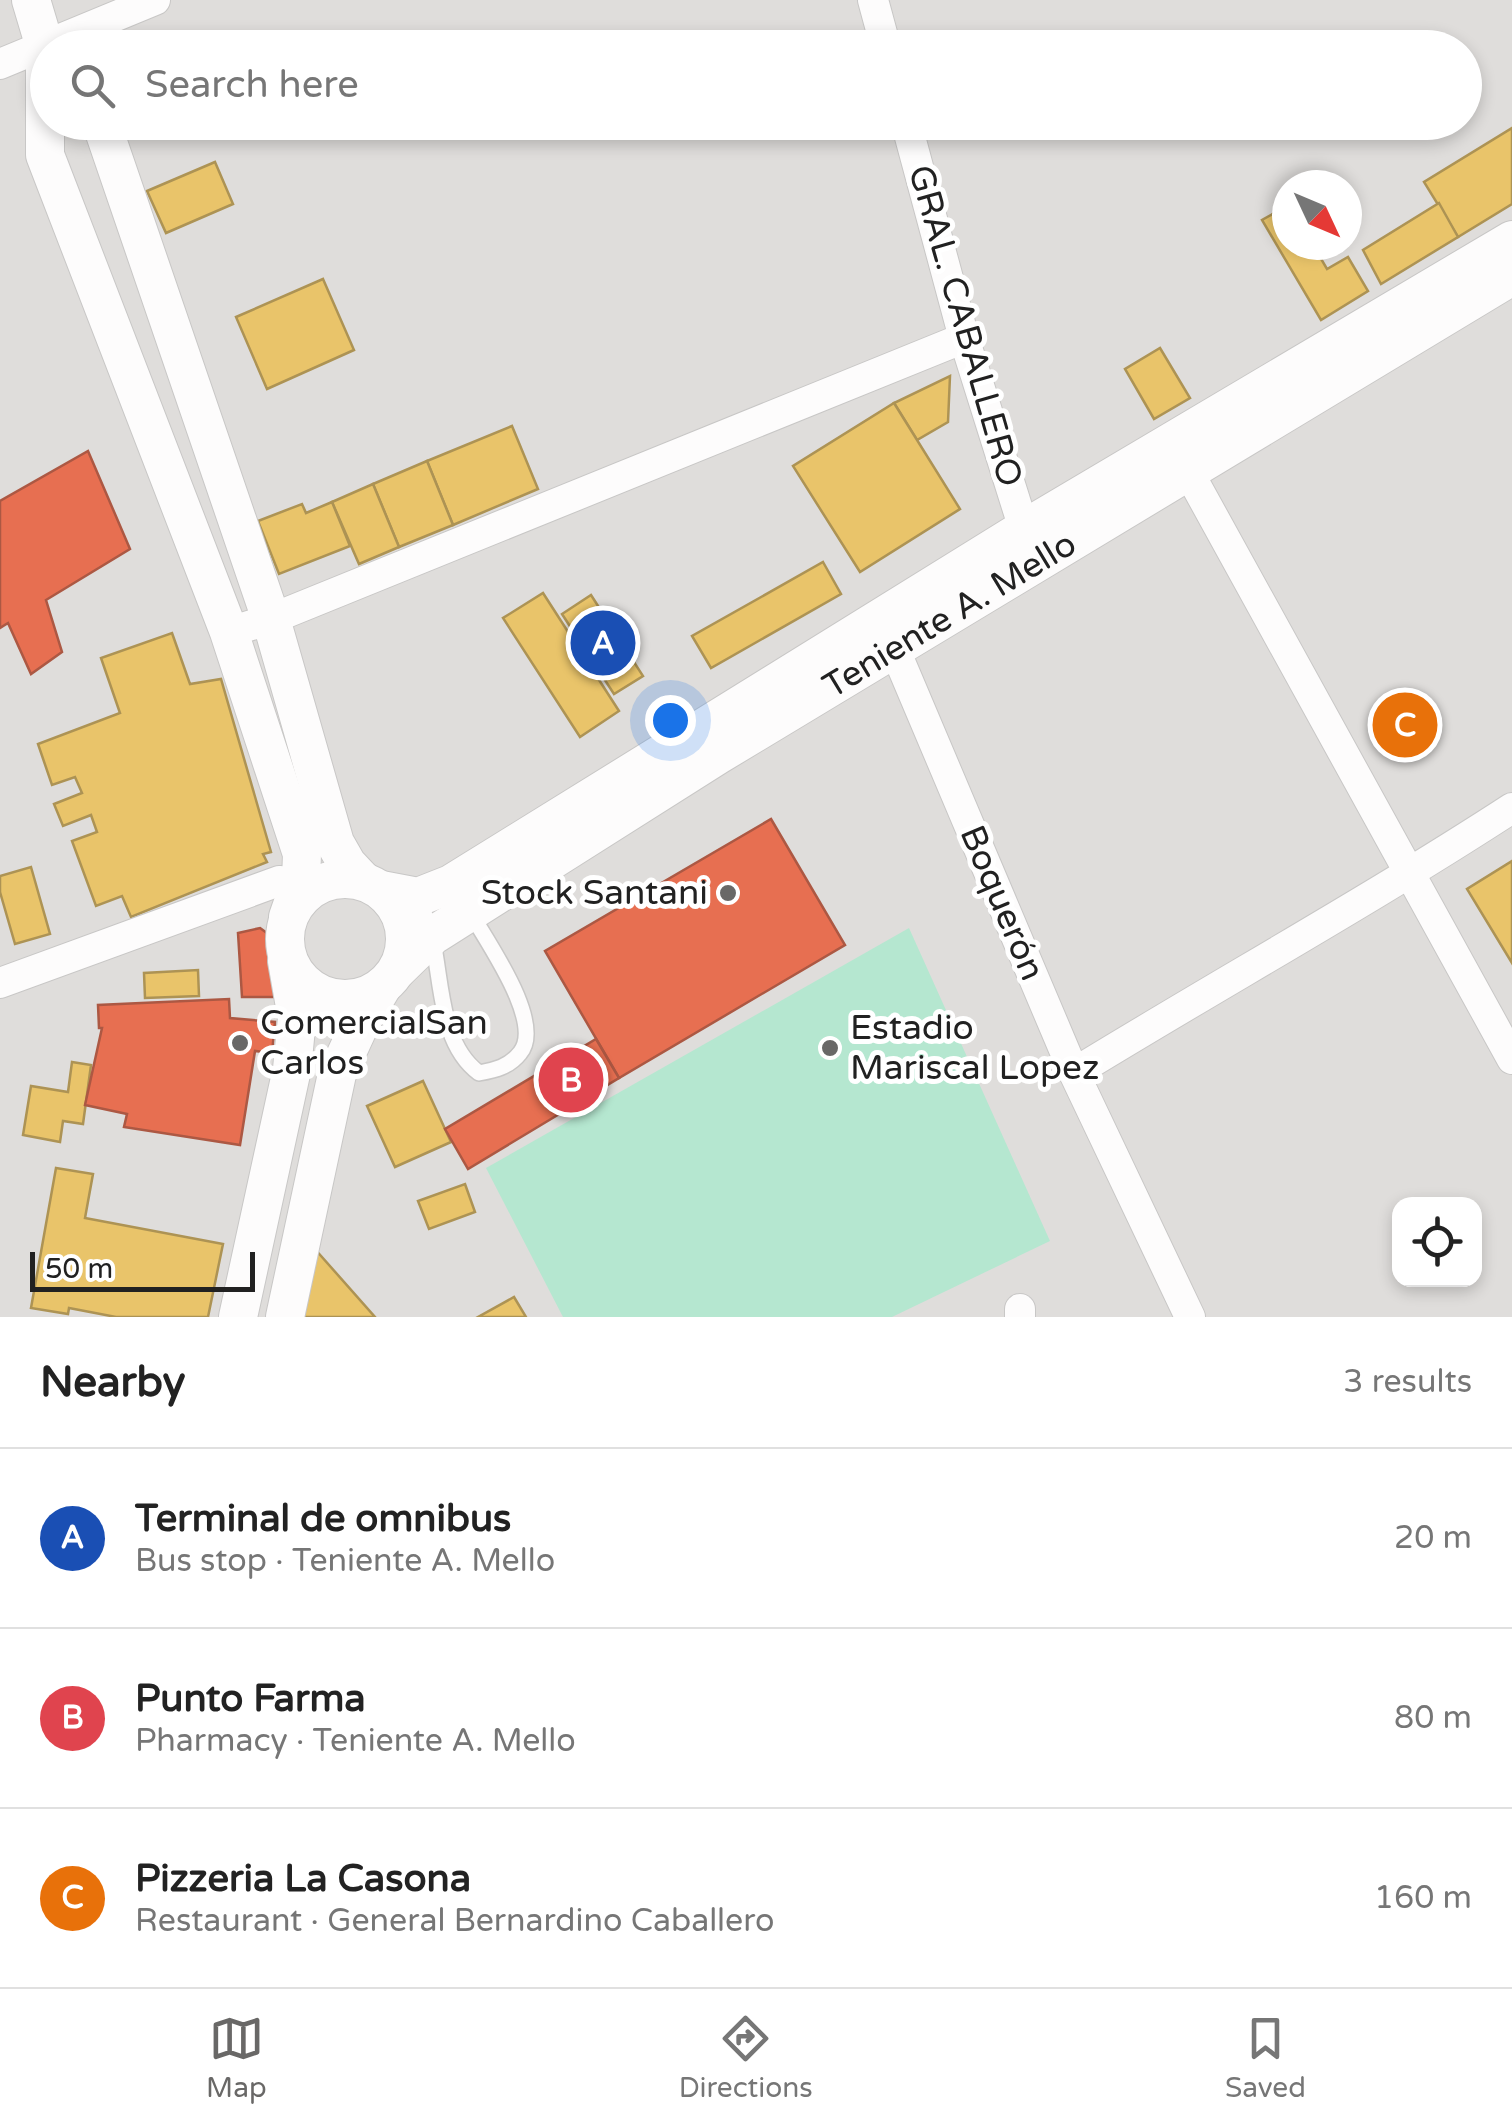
<!DOCTYPE html>
<meta charset="utf-8">
<style>
body{margin:0;font-family:"Varela Round",sans-serif;background:#f2f2f2;color:#222}
.controls{position:absolute;right:30px;bottom:30px;display:grid;overflow:hidden;border-radius:20px;box-shadow:0 5px 15px #0003}
.controls button{width:90px;height:90px;display:grid;place-items:center;padding:0;border:0;border-bottom:2px solid #e0e0e0;background:#fff;color:#222;font:50px sans-serif}
.compass{position:absolute;left:1272px;top:170px;width:90px;height:90px;border-radius:50%;background:#fff;box-shadow:0 5px 15px #0003;rotate:134deg}
.scale{position:absolute;left:30px;bottom:25px;width:225px;box-sizing:border-box;padding-left:10px;border:5px solid #212121;border-top:0;font-size:28px;line-height:35px;white-space:nowrap;color:#212121;-webkit-text-stroke:8px #fff;paint-order:stroke}
.you{position:absolute;left:670px;top:720px;width:35px;height:35px;margin:-25px;border:8px solid #fff;border-radius:50%;background:#1a73e8;box-shadow:0 0 0 15px #1a73e833}
.badge{display:grid;place-items:center;width:65px;height:65px;border-radius:50%;background:#696867;color:#fff;font-size:32px;font-weight:700}
.pin{position:absolute;translate:-50% -50%;border:5px solid #fff;box-shadow:0 2px 10px #0006}
.list{margin:0;padding:0;list-style:none}
h2{display:flex;justify-content:space-between;align-items:center;height:130px;margin:0;padding:0 40px;font-size:42px}
h2 small{font-size:32px;font-weight:400;color:#767676}
.list li{display:grid;grid-template-columns:65px 1fr auto;gap:30px;align-items:center;box-sizing:border-box;height:180px;padding:0 40px;border-top:2px solid #e0e0e0}
.list b{display:block;font-size:38px;white-space:nowrap}
.list p{margin:0;font-size:32px;white-space:nowrap;color:#767676}
.list em{font-size:32px;font-style:normal;color:#767676}
.icon{flex:none;width:55px;height:55px;fill:none;stroke:currentColor;stroke-width:2;stroke-linecap:round;stroke-linejoin:round}
.map{position:relative;flex:none;width:1512px;height:1317px;overflow:hidden}
.search{position:absolute;background:#fff;box-shadow:0 5px 15px #0003;left:30px;right:30px;top:30px;height:110px;display:flex;align-items:center;gap:25px;box-sizing:border-box;padding:0 35px;border-radius:55px;color:#767676;font-size:38px}
.sheet{height:670px;background:#fff}
nav{display:flex;justify-content:space-around;align-items:center;box-sizing:border-box;height:140px;border-top:2px solid #e0e0e0;background:#fff;font-size:28px;color:#767676}
nav a{display:grid;justify-items:center;gap:5px}
nav .on{color:#696867}
.map>svg:first-child{display:block}
.residential{fill:#dfdddb;fill-rule:evenodd}
.pitch{fill:#b5e7d0}
.homes{fill:#e9c46a;stroke:#ad9354;stroke-width:2.5}
.shops{fill:#e76f51;stroke:#ac5843;stroke-width:2.5}
.lines{fill:none;stroke-linecap:round;stroke-linejoin:round}
.service-casing{stroke:#c8c7c6;stroke-width:18}
.minor-casing{stroke:#c8c7c6;stroke-width:32}
.tertiary-casing{stroke:#c8c7c6;stroke-width:40}
.service{stroke:#fdfcfc;stroke-width:15}
.minor{stroke:#fdfcfc;stroke-width:30}
.tertiary{stroke:#fdfcfc;stroke-width:38}
.poi-dot{fill:#696867;stroke:#fff;stroke-width:4}
.labels{text-anchor:middle;dominant-baseline:central;stroke-width:10;stroke-linejoin:round;paint-order:stroke}
.street-label{font-size:35px;fill:#212121;stroke:#fff}
.poi-label{font-size:35px;fill:#212121;stroke:#fff;text-anchor:start}
</style>
<div class="map">
<svg width="1512" height="1317" viewBox="0 0 1512 1317">
<rect width="100%" height="100%" fill="#f0edea"/>
<path class="residential" d="M0,0h1512v1317h-1512zM48,48h1416v74h-1416zM1287,185h60v60h-60zM1400,1204h74v76h-74z"/>
<path class="pitch" d="M909,928l141,313 -158,76h-329l-77,-149z"/>
<g class="homes">
<path d="M1512,128v76l-54,33 -34,-55z"/>
<path d="M215,162l18,42 -67,29 -19,-42z"/>
<path d="M1439,203l19,34 -77,47 -18,-34z"/>
<path d="M1287,206v39h26l14,24 21,-12 20,34 -47,29 -59,-100z"/>
<path d="M323,279l31,71 -87,39 -31,-72z"/>
<path d="M1160,348l30,50 -36,21 -29,-50z"/>
<path d="M950,376l-2,46 -31,18 -23,-37z"/>
<path d="M894,403l66,106 -100,63 -67,-106z"/>
<path d="M512,426l26,63 -85,36 -26,-64z"/>
<path d="M427,461l26,64 -54,22 -26,-63z"/>
<path d="M373,484l26,63 -40,17 -27,-62z"/>
<path d="M332,502l18,44 -71,28 -21,-53 44,-17 4,9z"/>
<path d="M823,562l18,32 -130,74 -19,-32z"/>
<path d="M543,593l76,118 -39,26 -77,-119z"/>
<path d="M591,595l52,81 -29,18 -52,-80z"/>
<path d="M172,633l18,51 31,-5 50,173 -8,2 4,8 -136,55 -9,-21 -26,10 -24,-65 25,-9 -6,-17 -28,11 -9,-22 28,-11 -7,-16 -23,8 -14,-41 82,-31 -19,-55z"/>
<path d="M1512,861v102l-45,-74z"/>
<path d="M31,867l19,67 -35,10 -15,-52v-16z"/>
<path d="M198,970l1,26 -54,2 -1,-25z"/>
<path d="M72,1062l19,3 -8,59 -20,-3 -3,21 -37,-7 8,-49 37,6z"/>
<path d="M423,1081l28,61 -56,25 -28,-61z"/>
<path d="M56,1168l37,6 -8,44 138,26 -15,73h-92l-47,-9 -1,6 -37,-6z"/>
<path d="M465,1184l10,28 -46,17 -11,-28z"/>
<path d="M314,1248l61,69h-76z"/>
<path d="M514,1297l12,20h-48z"/>
</g>
<g class="shops">
<path d="M88,451l42,98 -84,51 16,52 -31,22 -23,-51 -8,5v-127z"/>
<path d="M771,819l74,126 -226,133 -74,-127z"/>
<path d="M260,928l11,8 2,9 1,52h-32l-4,-64z"/>
<path d="M229,999l1,19 45,4 -3,31 -17,-2 -15,94 -116,-18 3,-13 -42,-9 17,-77h-3l-1,-23z"/>
<path d="M596,1039l23,39 -151,91 -23,-40z"/>
</g>
<g class="lines">
<g class="service-casing">
<path id="service" d="M418,897c5,14 12,29 15,45 9,44 8,103 46,131 16,-3 30,-6 41,-20 25,-30 -33,-111 -50,-141"/>
</g>
<g class="minor-casing">
<g id="minor">
<path d="M873,0l13,48"/>
<path d="M0,64l155,-64"/>
<path d="M906,122l58,216 60,191"/>
<path d="M1178,453l334,606"/>
<path d="M229,632l42,-13 693,-281"/>
<path d="M895,650l179,423 116,244"/>
<path d="M0,983l279,-102 40,3"/>
<path d="M1074,1073c145,-89 295,-172 438,-265"/>
<path d="M1020,1309v8"/>
</g>
</g>
<g class="tertiary-casing">
<g id="tertiary">
<path d="M31,0l14,47v108l184,477 73,222 -1,26 -13,37"/>
<path d="M101,122l170,497 64,224 12,21 16,17"/>
<circle cx="345" cy="939" r="60"/>
<path d="M381,890l37,7 33,-13 573,-355 488,-289"/>
<path id="s1" d="M397,970l35,-34 286,-181 794,-479"/>
<path d="M238,1317l54,-248 5,-51 -10,-57"/>
<path d="M285,1317l52,-243 23,-50 22,-37"/>
</g>
</g>
<use href="#service" class="service"/>
<use href="#minor" class="minor"/>
<use href="#tertiary" class="tertiary"/>
</g>
<g class="poi-dot">
<circle cx="728" cy="893" r="10"/>
<circle cx="240" cy="1043" r="10"/>
<circle cx="830" cy="1048" r="10"/>
</g>
<g class="labels">
<g class="street-label">
<text transform="translate(965 326) rotate(74)">GRAL. CABALLERO</text>
<text stroke="none"><textPath href="#s1" startOffset="658">Teniente A. Mello</textPath></text>
<text transform="translate(1002 903) rotate(67)">Boquerón</text>
</g>
<g class="poi-label">
<text x="708" y="893" text-anchor="end">Stock Santani</text>
<text x="260" y="1023">ComercialSan<tspan x="260" dy="40">Carlos</tspan></text>
<text x="850" y="1028">Estadio<tspan x="850" dy="40">Mariscal Lopez</tspan></text>
</g>
</g>
</svg>
<div class="controls">
<button><svg class="icon" aria-label="locate" viewBox="0 0 24 24"><circle cx="12" cy="12" r="6"/><path d="M12 2v4M12 18v4M2 12h4M18 12h4"/></svg></button>
</div>
<svg class="compass" viewBox="-18 -18 36 36"><path d="M0-13l5 13h-10z" fill="#e53935"/><path d="M0 13l5-13h-10z" fill="#767676"/></svg>
<div class="scale">50 m</div>
<div class="you"></div>
<div class="pin badge" style="left:603px;top:643px;background:#1a4fb4">A</div>
<div class="pin badge" style="left:571px;top:1080px;background:#e0444e">B</div>
<div class="pin badge" style="left:1405px;top:725px;background:#e8710a">C</div>
<div class="search"><svg class="icon" aria-label="search" viewBox="0 0 24 24"><circle cx="10" cy="10" r="6"/><path d="M15 15l6 6"/></svg>Search here</div>
</div>
<section class="sheet">
<h2>Nearby<small>3 results</small></h2>
<ul class="list">
<li><span class="badge" style="background:#1a4fb4">A</span><div><b>Terminal de omnibus</b><p>Bus stop · Teniente A. Mello</p></div><em>20 m</em></li>
<li><span class="badge" style="background:#e0444e">B</span><div><b>Punto Farma</b><p>Pharmacy · Teniente A. Mello</p></div><em>80 m</em></li>
<li><span class="badge" style="background:#e8710a">C</span><div><b>Pizzeria La Casona</b><p>Restaurant · General Bernardino Caballero</p></div><em>160 m</em></li>
</ul>
</section>
<nav>
<a class="on"><svg class="icon" aria-label="map" viewBox="0 0 24 24"><path d="M3 6l6-2 6 2 6-2v14l-6 2-6-2-6 2zM9 4v14M15 6v14"/></svg>Map</a>
<a><svg class="icon" aria-label="directions" viewBox="0 0 24 24"><path d="M12 3l9 9-9 9-9-9zM9 14v-3h6M13 9l2 2-2 2"/></svg>Directions</a>
<a><svg class="icon" aria-label="saved" viewBox="0 0 24 24"><path d="M7 4h10v16l-5-4-5 4z"/></svg>Saved</a>
</nav>
